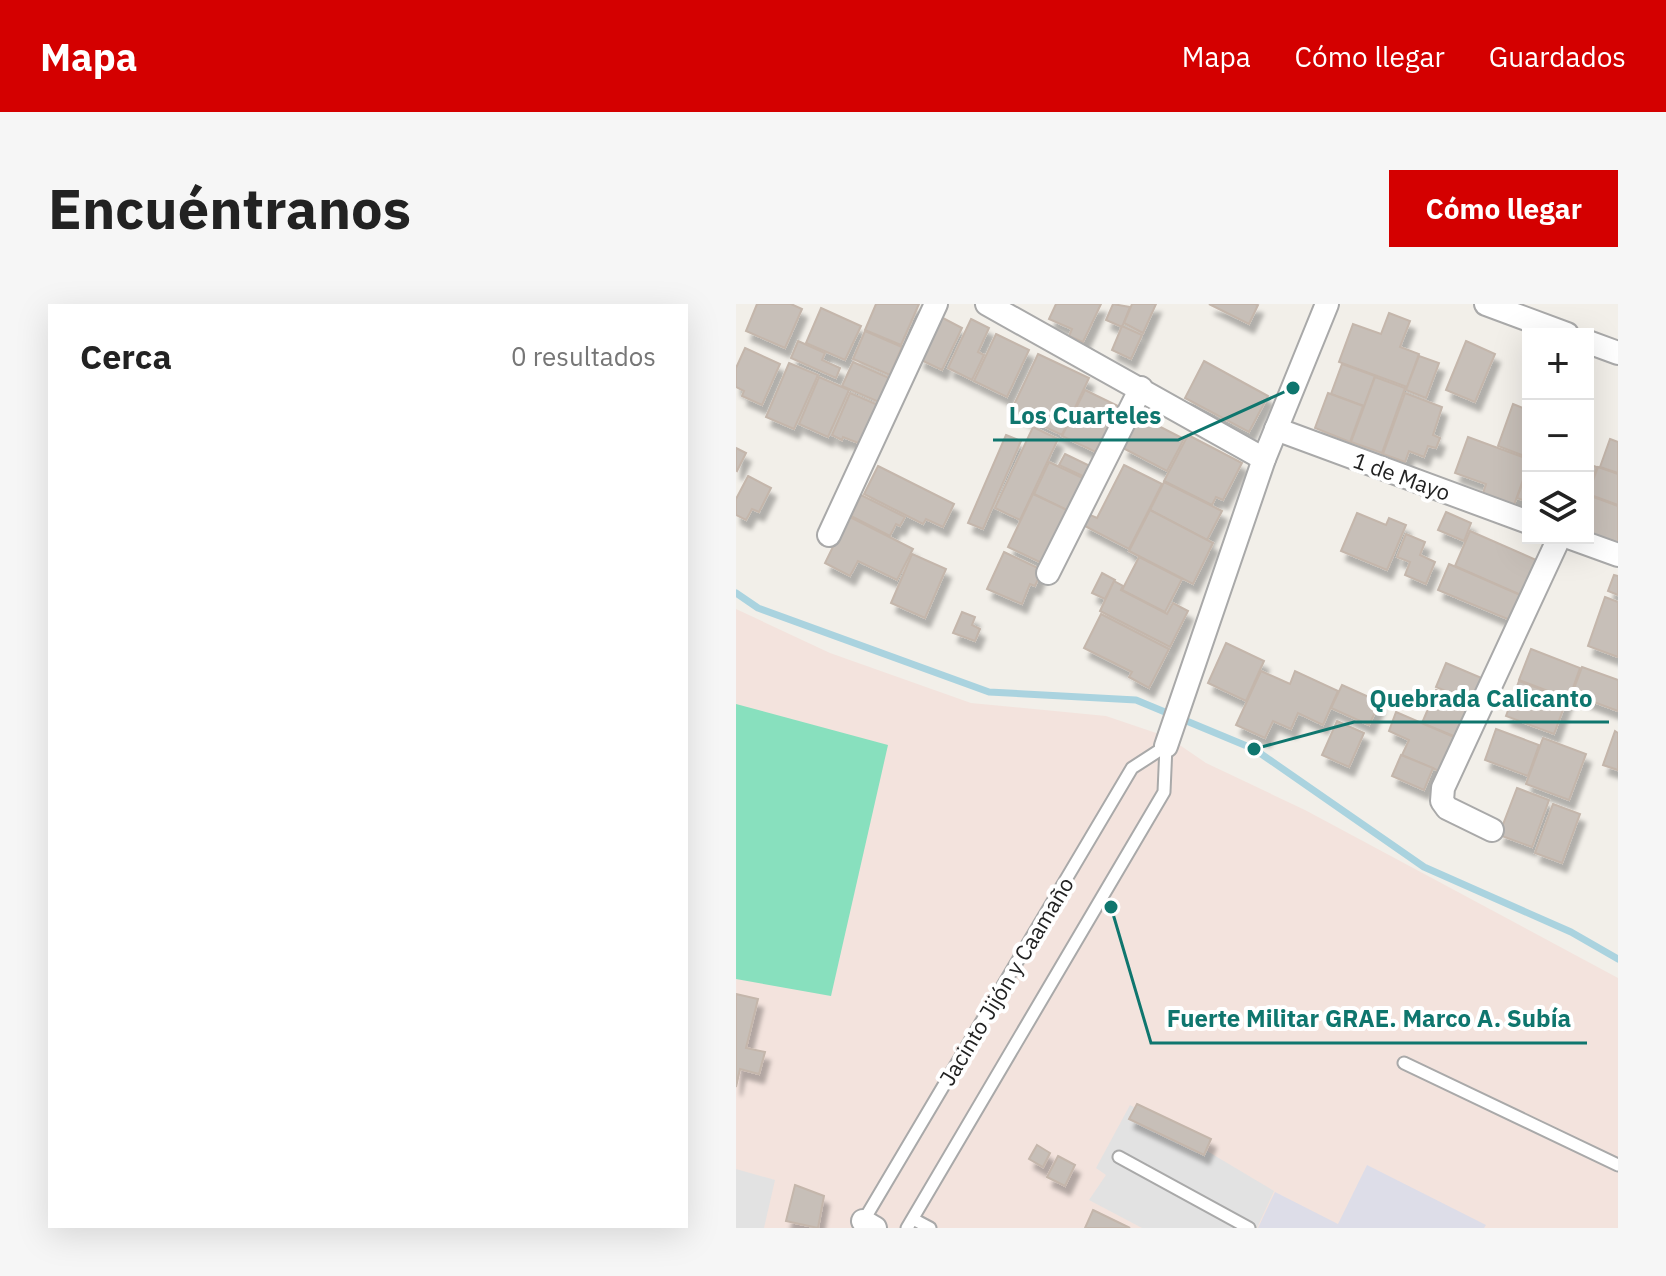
<!DOCTYPE html>
<html lang="es">
<meta charset="utf-8">
<style>
body{margin:0;font-family:"IBM Plex Sans",sans-serif;background:#f6f6f6;color:#222}
.controls{position:absolute;right:24px;top:24px;display:grid;overflow:hidden;border-radius:0px;box-shadow:0 8px 32px #0002}
.controls button{width:72px;height:72px;display:grid;place-items:center;padding:0;border:0;border-bottom:2px solid #e0e0e0;background:#fff;color:#222;font:40px sans-serif}
.list{margin:0;padding:0;list-style:none}
h2{display:flex;justify-content:space-between;align-items:center;height:104px;margin:0;padding:0 32px;font-size:34px}
h2 small{font-size:26px;font-weight:400;color:#767676}
.icon{flex:none;width:44px;height:44px;fill:none;stroke:currentColor;stroke-width:2;stroke-linecap:round;stroke-linejoin:round}
.map{position:relative;flex:none;width:882px;height:924px;overflow:hidden;border-radius:0px}
header{display:flex;align-items:center;gap:48px;box-sizing:border-box;height:112px;padding:0 40px;background:#d40000;color:#fff}
header strong{font-size:38px}
nav{display:flex;gap:44px;margin-inline-start:auto;font-size:28px}
.intro{display:flex;align-items:center;justify-content:space-between;box-sizing:border-box;height:192px;padding:0 48px}
h1{margin:0;font-size:56px}
.button{padding:20px 36px;border-radius:0px;background:#d40000;color:#fff;font-size:28px;font-weight:700}
main{display:flex;gap:48px;padding:0 48px}
aside{flex:1;background:#fff;border-radius:0px;box-shadow:0 8px 32px #0002}
.map>svg:first-child{display:block}
.military{fill:#f3e3dd}
.pitch{fill:#88e0be}
.parking{fill:#e2e2e2}
.plaza{fill:#dddde8}
.lines{fill:none;stroke-linecap:round;stroke-linejoin:round}
.stream{stroke:#aad3df;stroke-width:7}
.building{fill:#c7bfb8;stroke:#c4b6ab;stroke-width:2;filter:url(#shadow)}
.service-casing{stroke:#a9a9a9;stroke-width:15}
.minor-casing{stroke:#a9a9a9;stroke-width:26}
.service{stroke:#fff;stroke-width:11}
.minor{stroke:#fff;stroke-width:22}
.labels{text-anchor:middle;dominant-baseline:central;stroke-width:8;stroke-linejoin:round;paint-order:stroke}
.street-label{font-size:22px;fill:#222;stroke:#fff}
.leader{fill:none;stroke:#0f766e;stroke-width:3}
.callout-dot{fill:#0f766e;stroke:#fff;stroke-width:3}
.callout-label{font-size:24px;text-anchor:middle;font-weight:bold;fill:#0f766e;stroke:#fff;stroke-width:8;stroke-linejoin:round;paint-order:stroke}
</style>
<header>
<strong>Mapa</strong>
<nav><a>Mapa</a><a>Cómo llegar</a><a>Guardados</a></nav>
</header>
<div class="intro"><h1>Encuéntranos</h1><a class="button">Cómo llegar</a></div>
<main>
<aside>
<h2>Cerca<small>0 resultados</small></h2>
<ul class="list">
</ul>
</aside>
<div class="map">
<svg width="882" height="924" viewBox="0 0 882 924">
<defs>
<filter id="shadow"><feDropShadow dx="5" dy="9" stdDeviation="2" flood-color="#0004"/></filter>
</defs>
<rect width="100%" height="100%" fill="#f2efe9"/>
<path class="military" d="M0,305l94,44 141,50 135,13 62,21 38,26 99,47 313,168v250h-882z"/>
<path class="pitch" d="M0,400l152,41 -57,251 -95,-17z"/>
<g class="parking">
<path d="M394,801l144,86 -17,37h-115l-53,-28 17,-25 -10,-7z"/>
<path d="M0,865l39,11 -11,48h-28z"/>
</g>
<path class="plaza" d="M631,861l119,60 -2,3h-226l17,-36 63,32z"/>
<g class="lines">
<path class="stream" d="M0,289l22,15 231,84 147,8 118,49 170,118 147,65 47,27"/>
</g>
<g class="building">
<path d="M21,0h34l11,5 -17,39 -39,-17z"/>
<path d="M140,0h43l-18,41 -36,-15z"/>
<path d="M320,0h45l-18,38 -14,-6 3,-7 -23,-10z"/>
<path d="M377,0l17,3 -8,20 -16,-7z"/>
<path d="M396,0h24l-13,29 -19,-10z"/>
<path d="M473,0h46l3,1 -9,19z"/>
<path d="M85,4l40,18 -16,34 -39,-17z"/>
<path d="M653,9l21,8 -10,26 19,7 -12,33 -68,-25 14,-38 28,10z"/>
<path d="M203,12l23,12 -20,42 -23,-11z"/>
<path d="M235,15l18,9 -11,24 6,3 -12,25 -24,-12z"/>
<path d="M386,22l20,9 -11,24 -19,-9z"/>
<path d="M129,27l37,16 -12,28 -37,-16z"/>
<path d="M260,30l33,16 -22,47 -33,-16z"/>
<path d="M62,37l27,12 -3,7 18,8 -4,10 -45,-20z"/>
<path d="M730,37l29,13 -20,48 -29,-12z"/>
<path d="M9,44l35,16 -18,41 -20,-9 2,-5 -8,-4v-19z"/>
<path d="M302,50l51,24 -27,57 -51,-24z"/>
<path d="M683,52l20,7 -13,35 -20,-8z"/>
<path d="M468,57l64,35 -19,36 -64,-34z"/>
<path d="M117,58l36,16 -10,24 -37,-16z"/>
<path d="M53,59l29,12 -24,54 -28,-12z"/>
<path d="M606,60l33,12 -11,30 -33,-12z"/>
<path d="M83,73l30,13 -21,47 -29,-13z"/>
<path d="M639,73l30,11 -23,65 -31,-11z"/>
<path d="M349,86l39,19 -22,46 -40,-19z"/>
<path d="M114,89l28,12 -17,39 -18,-7 -1,3 -10,-5z"/>
<path d="M592,89l35,13 -13,36 -35,-14z"/>
<path d="M669,89l37,14 -9,28 7,3 -4,10 -8,-2 -4,11 -15,-6 -4,11 -22,-8z"/>
<path d="M777,100l15,6 -1,47 -29,-11z"/>
<path d="M403,112l45,23 -17,32 -44,-23z"/>
<path d="M297,123l25,12 -38,81 -25,-12z"/>
<path d="M270,131l15,6 -38,88 -15,-6z"/>
<path d="M452,131l54,28 -19,37 -7,-3 -4,8 -48,-24z"/>
<path d="M732,133l60,22v7l-14,39 -15,-6 -3,9 -16,-6 6,-18 -31,-11z"/>
<path d="M874,135l8,3v31l-18,-6z"/>
<path d="M0,144l10,5 -9,18 -1,-1z"/>
<path d="M329,150l27,13 -5,11 -28,-13z"/>
<path d="M313,158l38,18 -16,32 -37,-18z"/>
<path d="M852,160l9,3 -9,24z"/>
<path d="M388,161l38,19 -33,65 -46,-24 5,-11 9,4z"/>
<path d="M142,162l76,38 -11,23 -17,-8 -3,5 -59,-30z"/>
<path d="M862,163l20,7v31l-30,-11z"/>
<path d="M792,164v34l-11,-4z"/>
<path d="M12,172l23,12 -12,24 -7,-3 -6,11 -10,-5v-16z"/>
<path d="M428,178l58,29 -15,29 -57,-30z"/>
<path d="M297,190l38,18 -25,53 -38,-18z"/>
<path d="M125,191l44,22 -5,9 -4,-2 -6,12 -39,-20z"/>
<path d="M852,191l30,11v37l-30,-11z"/>
<path d="M414,206l63,33 -20,41 -64,-33z"/>
<path d="M710,208l25,11 -7,18 -26,-11z"/>
<path d="M621,209l29,12 3,-7 17,7 -19,45 -46,-19z"/>
<path d="M112,212l65,33 -16,31 -39,-19 -8,15 -25,-13z"/>
<path d="M734,227l73,32 -15,35 -73,-32z"/>
<path d="M670,230l19,8 -5,13 15,7 -9,22 -21,-9 5,-13 -13,-5z"/>
<path d="M268,248l38,18 -7,16 -5,-2 -8,20 -35,-15z"/>
<path d="M176,250l34,15 -21,49 -34,-15z"/>
<path d="M403,253l43,22 -17,33 -43,-22z"/>
<path d="M713,260l78,34 -10,25 -79,-33z"/>
<path d="M366,269l13,7 -10,19 -13,-6z"/>
<path d="M878,271l4,1v19l-10,-4z"/>
<path d="M378,277l9,5 -2,4 46,24 6,-11 15,8 -18,36 -70,-36z"/>
<path d="M869,293l13,5v55l-30,-11z"/>
<path d="M226,308l13,5 -3,8 8,4 -5,12 -22,-8z"/>
<path d="M365,310l68,35 -20,39 -20,-11 3,-5 -48,-24z"/>
<path d="M490,339l38,18 -18,40 -38,-18z"/>
<path d="M795,345l49,19 -11,31 -50,-19z"/>
<path d="M710,359l38,16 -10,24 -38,-16z"/>
<path d="M846,363l36,13v31l-46,-17z"/>
<path d="M525,367l29,13 5,-13 43,20 -15,34 -25,-12 -7,16 -18,-8 -8,17 -29,-13z"/>
<path d="M783,377l48,18 -13,35 -48,-18z"/>
<path d="M606,381l38,17 -11,23 -38,-17z"/>
<path d="M700,386l39,16 -14,33 -39,-16z"/>
<path d="M660,408l65,28 -15,34 -44,-19 7,-15 -20,-9z"/>
<path d="M601,417l27,12 -15,34 -27,-12z"/>
<path d="M760,425l43,16 -11,31 -43,-16z"/>
<path d="M879,427l3,2v37l-15,-5z"/>
<path d="M807,434l43,16 -17,46 -43,-16z"/>
<path d="M665,451l32,13 -9,22 -32,-14z"/>
<path d="M781,484l32,12 -17,47 -33,-12z"/>
<path d="M817,500l27,10 -18,49 -27,-10z"/>
<path d="M0,690l22,5 -12,49 19,4 -6,22 -19,-5 -4,18z"/>
<path d="M401,800l74,35 -7,16 -75,-36z"/>
<path d="M301,841l13,8 -7,14 -14,-8z"/>
<path d="M322,852l17,9 -10,21 -18,-9z"/>
<path d="M59,881l29,11 -6,32 -32,-7z"/>
<path d="M357,906l37,18h-45z"/>
</g>
<g class="lines">
<g class="service-casing">
<g id="service">
<path d="M668,759l214,102"/>
<path d="M383,853l130,71"/>
<path d="M177,915l17,9"/>
<path d="M125,921l271,-457 34,-22"/>
<path d="M171,924l257,-436 2,-46"/>
</g>
</g>
<g class="minor-casing">
<g id="minor">
<path d="M251,0l277,155"/>
<path d="M750,0l81,30"/>
<path d="M852,38l30,11"/>
<path d="M540,125l252,93"/>
<path d="M93,231l107,-231"/>
<path d="M835,234l47,17"/>
<path d="M312,269l93,-185"/>
<path d="M430,442l98,-287 63,-155"/>
<path d="M756,526l-45,-22 -5,-7 1,-13 116,-250"/>
<path d="M127,917l12,7"/>
</g>
</g>
<use href="#service" class="service"/>
<use href="#minor" class="minor"/>
</g>
<g class="labels">
<g class="street-label">
<text transform="translate(666 172) rotate(20)">1 de Mayo</text>
<text transform="translate(270 677) rotate(-59)">Jacinto Jijón y Caamaño</text>
</g>
</g>
<path class="leader" d="M557 84L442 136H257M518 445L618 418H873M375 603L415 739H851"/>
<g class="callout-dot">
<circle cx="557" cy="84" r="8"/>
<circle cx="518" cy="445" r="8"/>
<circle cx="375" cy="603" r="8"/>
</g>
<g class="callout-label">
<text x="349" y="120">Los Cuarteles</text>
<text x="745" y="403">Quebrada Calicanto</text>
<text x="633" y="723">Fuerte Militar GRAE. Marco A. Subía</text>
</g>
</svg>
<div class="controls">
<button>+</button>
<button>−</button>
<button><svg class="icon" aria-label="layers" viewBox="0 0 24 24"><path d="M12 4l9 5-9 5-9-5zM3 14l9 5 9-5"/></svg></button>
</div>
</div>
</main>
